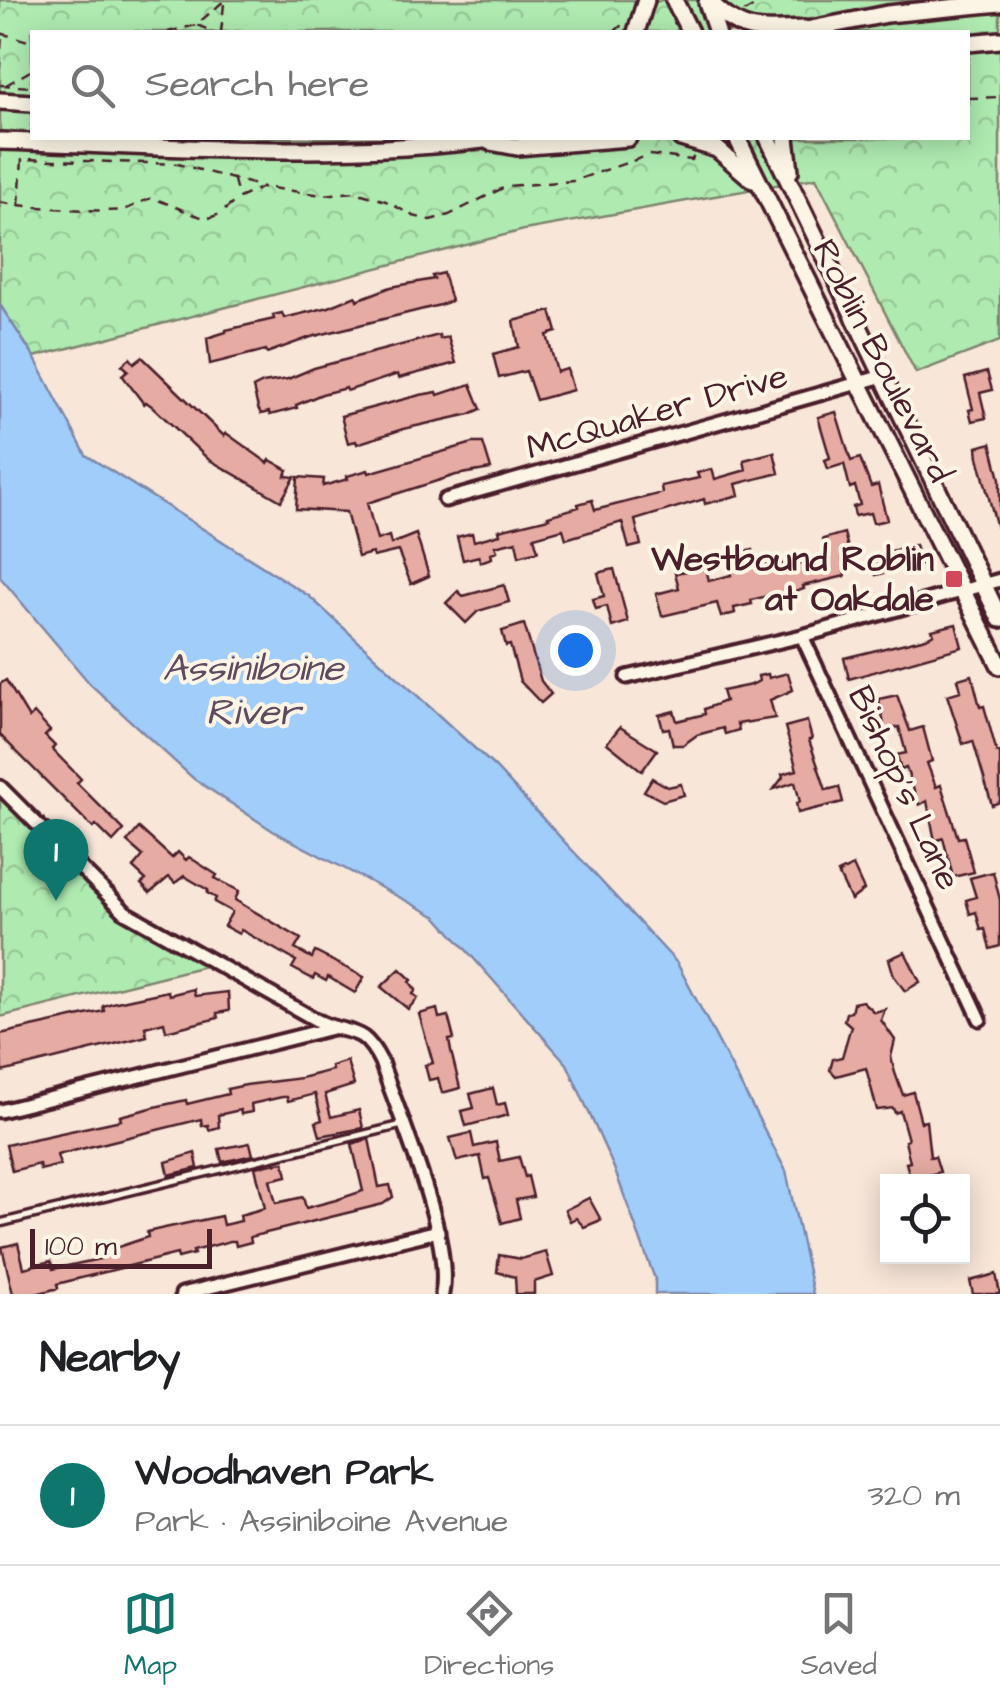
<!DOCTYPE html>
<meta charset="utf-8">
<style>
body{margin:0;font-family:"Architects Daughter",sans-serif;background:#f2f2f2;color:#202124}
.controls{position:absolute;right:30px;bottom:30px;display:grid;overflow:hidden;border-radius:0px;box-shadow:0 5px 25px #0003}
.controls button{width:90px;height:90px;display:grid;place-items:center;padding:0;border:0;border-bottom:2px solid #e0e0e0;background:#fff;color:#202124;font:50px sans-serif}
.scale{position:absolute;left:30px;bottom:25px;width:182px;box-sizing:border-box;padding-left:10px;border:5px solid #4a1f2b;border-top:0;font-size:28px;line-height:35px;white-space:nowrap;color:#4a1f2b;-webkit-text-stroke:8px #fcf5e5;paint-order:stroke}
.you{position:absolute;left:575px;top:650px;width:35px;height:35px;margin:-25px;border:8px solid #fff;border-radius:50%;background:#1a73e8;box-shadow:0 0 0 15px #1a73e833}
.badge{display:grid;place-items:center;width:65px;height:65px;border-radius:50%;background:#0f766e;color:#fff;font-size:32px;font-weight:700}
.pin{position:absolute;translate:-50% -82px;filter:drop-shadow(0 2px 5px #0008)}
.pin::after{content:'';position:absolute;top:52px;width:35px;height:30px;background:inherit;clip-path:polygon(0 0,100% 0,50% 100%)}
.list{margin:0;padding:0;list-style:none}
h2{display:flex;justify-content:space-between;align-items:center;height:130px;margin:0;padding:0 40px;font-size:42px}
h2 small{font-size:32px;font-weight:400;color:#757577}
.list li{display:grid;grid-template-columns:65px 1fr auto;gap:30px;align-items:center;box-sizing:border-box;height:140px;padding:0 40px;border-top:2px solid #e0e0e0}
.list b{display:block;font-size:38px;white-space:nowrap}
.list p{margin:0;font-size:32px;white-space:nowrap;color:#757577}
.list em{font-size:32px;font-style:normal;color:#757577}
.icon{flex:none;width:55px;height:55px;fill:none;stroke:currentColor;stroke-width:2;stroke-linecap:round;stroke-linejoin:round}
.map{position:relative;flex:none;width:1000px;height:1294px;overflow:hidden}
.search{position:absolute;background:#fff;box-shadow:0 5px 25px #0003;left:30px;right:30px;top:30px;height:110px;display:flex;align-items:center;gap:25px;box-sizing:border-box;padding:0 35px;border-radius:0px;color:#757577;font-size:38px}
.sheet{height:270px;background:#fff}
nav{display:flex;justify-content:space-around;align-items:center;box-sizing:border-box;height:140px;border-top:2px solid #e0e0e0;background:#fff;font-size:28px;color:#757577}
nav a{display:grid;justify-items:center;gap:5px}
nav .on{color:#0f766e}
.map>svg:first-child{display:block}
.forest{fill:url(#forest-crowns);stroke:#7c856e;stroke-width:2.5;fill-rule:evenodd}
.water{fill:#a1cdfb;stroke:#7e87a8;stroke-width:2.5}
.building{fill:#e6aca3;stroke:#4a1f2b;stroke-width:2.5}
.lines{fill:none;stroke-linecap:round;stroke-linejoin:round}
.lane-casing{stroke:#4a1f2b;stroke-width:12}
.street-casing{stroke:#4a1f2b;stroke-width:19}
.secondary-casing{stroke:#4a1f2b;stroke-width:22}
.path{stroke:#4a1f2b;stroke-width:2.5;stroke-dasharray:10 8;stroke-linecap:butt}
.lane{stroke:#fcf5e5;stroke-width:5}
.street{stroke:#fcf5e5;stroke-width:11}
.secondary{stroke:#fcf5e5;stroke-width:15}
.poi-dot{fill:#d1495b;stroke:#fcf5e5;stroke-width:4}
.labels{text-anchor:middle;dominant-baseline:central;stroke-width:8;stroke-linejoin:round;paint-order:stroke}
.street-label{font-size:35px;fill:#4a1f2b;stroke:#fcf5e5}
.poi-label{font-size:35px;font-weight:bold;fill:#4a1f2b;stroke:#fcf5e5;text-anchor:end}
.water-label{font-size:38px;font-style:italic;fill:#604a5f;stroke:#fcf5e5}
</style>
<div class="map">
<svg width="1000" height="1294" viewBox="0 0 1000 1294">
<defs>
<pattern id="forest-crowns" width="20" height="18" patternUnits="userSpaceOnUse" patternTransform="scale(2.5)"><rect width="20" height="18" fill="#afebb1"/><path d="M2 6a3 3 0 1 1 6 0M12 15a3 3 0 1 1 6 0" fill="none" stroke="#98c998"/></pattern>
</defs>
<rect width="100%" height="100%" fill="#f8e6d8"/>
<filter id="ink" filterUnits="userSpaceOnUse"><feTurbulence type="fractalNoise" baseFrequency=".01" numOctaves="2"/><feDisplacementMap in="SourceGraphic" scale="20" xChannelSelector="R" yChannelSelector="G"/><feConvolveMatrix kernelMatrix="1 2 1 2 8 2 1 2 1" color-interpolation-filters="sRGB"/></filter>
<g filter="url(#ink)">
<g class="forest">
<path d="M0,0h636l2,7 24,-7h338v341l-84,32 -100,-195 -292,52 -490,127 -34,-52zM32,32h936v106h-936z"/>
<path d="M0,787l107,109 106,68 -213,53z"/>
</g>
<path class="water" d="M0,305l34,52 52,98 223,141 186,171 182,196 109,208 27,123h-158v-15l-41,-111 -47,-104 -130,-147 -164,-86 -79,-52 -103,-94 -91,-108z"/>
<g class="building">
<path d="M443,273l8,28 -11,4 -129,32 -44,16 -1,-3 -56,14 -3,-26 19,-6v-2l48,-11 -1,-4 9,-2 2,5 45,-11 27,-11 1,4 34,-13 43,-8 -2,-3z"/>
<path d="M551,311l6,21 -10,3 10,37 10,-3 6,21 -37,10 -10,-29 -27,7 -6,-24 26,-7 -5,-26z"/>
<path d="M439,335l1,4 8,-2 8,26 -57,15 -1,-4 -51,17 -1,-3 -24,6 -26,11 1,3 -27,7 -1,-3 -8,2 -3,-6 -5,-20 10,-5 25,-4 26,-11z"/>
<path d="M142,357l82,79 2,-3 42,30 2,-3 18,10 -3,6 10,1 -14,24 -73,-42 -55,-52 -7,-5 -2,2 -22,-29 6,-5 -6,-5 8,-7 4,5z"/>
<path d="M987,372l5,18 -12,3 6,25 -14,3 -3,-11 4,-1 -8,-31z"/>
<path d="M471,384l10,25 -11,5 -67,15 -46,15 -1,-3 -8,2 -7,-27 79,-21 17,-3 1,3z"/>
<path d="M836,412l15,49 9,-3 11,29 7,-2 9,35 -14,3 -3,-10 -15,3 -2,-9 7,-2 -5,-19 -5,2 -6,-24 -16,5 -3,-9 5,-2 -12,-41z"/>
<path d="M473,443h10l8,26 -35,6 -89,28 10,37 12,-4 2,8 25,-10 13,42 -18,8 -13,-33 -25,6 -1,-4 -14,4 -12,-45 -50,-3 2,-32 26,2 -1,7 25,-7 -1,-3 21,-6 1,3z"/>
<path d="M991,443l9,36v48l-3,1 -19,-71 -1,-10z"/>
<path d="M774,452l5,21 -43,11 3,11 -34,9 -1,-5 -69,21 6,25 -12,3 -7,-26 -56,17 -3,-10 -29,8 4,14 -19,5 -3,-15 -21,5 2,5 -6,2 1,5 -12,4 -1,-6 -16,4 -6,-23 15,-4 2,8 26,-7 -1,-4 50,-12 -1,-2 31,-9 -1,-3 14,-4 3,10 67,-17 -1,-7 38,-8 -2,-5 15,-4 3,10 31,-9 -2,-10z"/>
<path d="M844,533l6,22 -8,2 3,19 -42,10 1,3 -27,9 -1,-4 -25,6 1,4 -18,4 1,5 -14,4 -4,-14 -55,13 -6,-22 23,-6 -4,-15 31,-5 3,13 22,-6 -2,-8 14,-4 -3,-10 13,-3 5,18 23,-6 2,6 26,-6 3,10 19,-4 -8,-29z"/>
<path d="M915,545l5,19 -44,11 -5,-19z"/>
<path d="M614,569l14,53 -16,5 -5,-21 -11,3 -3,-10 11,-3 -6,-23z"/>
<path d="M504,585l5,17 -31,9 -12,12 -20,-20 12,-12 5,5z"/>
<path d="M524,624l17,57 10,13 -10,9 -21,-22 -10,-36 -4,1 -4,-15z"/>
<path d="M956,624l6,23 -113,32 -5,-21 82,-20 8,-4 -2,-4z"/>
<path d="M788,673l5,17 -23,10 5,18 -38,6 2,6 -14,4 -2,-6 -26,7 -14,10h-10l-4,-17 -6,1 -4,-14 15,-4 3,10 28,-7 -1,-5 21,-8 -3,-10 29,-6 8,-4 -1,-5 10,-2 1,4z"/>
<path d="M972,675l8,32 4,-1 13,47 3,-1v50l-8,3 -19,-64 -10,3 -16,-49 14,-4 -3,-12z"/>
<path d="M6,680l23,38 5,-5 16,18 -5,5 10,10 -3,3 29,30 -4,4 47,47 -11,12 -17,-17 -3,3 -93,-93v-51z"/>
<path d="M897,695l13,36 13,-4 9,34 -5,2 9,24 5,-2 17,53 6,-1 10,35 -21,5 -10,-39 -8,3 -8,-40 -8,4 -13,-37 -5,2 -4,-15 9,-2 -7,-26 -14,3 -6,-31z"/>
<path d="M807,721l5,18 -3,1 17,50 13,-3 4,15 -45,11 -2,-10 4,-1 -5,-20 -21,7 9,-12 -1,-3 15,-4 -12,-43z"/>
<path d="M620,727l37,23 -15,21 -35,-28z"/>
<path d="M652,778l16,9 13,-3 3,11 -21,6 -19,-10z"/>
<path d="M139,828l33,30 6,-6 8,8 3,-3 28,18 -2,3 24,13 -4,9 66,39 -6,10 17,9 3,-6 49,25 -9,16 -27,-16 -2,4 -11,-6 -2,4 -21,-11 4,-7 -55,-31 -2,4 -15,-8 8,-14 -18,-10 2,-4 -9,-5 1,-3 -24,-14 -9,7 -6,-6 -19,16 -9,-9 5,-4 -13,-12 10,-12 -16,-14z"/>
<path d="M853,866l11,24 -13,10 -13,-27z"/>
<path d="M993,872l7,28v46l-10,3 -5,-20 -4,1 -5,-18 -6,2 -4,-14 10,-3 -6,-19z"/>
<path d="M905,952l15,30 -15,9 -11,-15 -5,-17z"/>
<path d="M400,969l12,11 -2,2 6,8 -3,4 5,4 -10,11 -27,-22z"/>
<path d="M193,989l2,7 33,-4 1,19 -12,2 1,5 -52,13 -2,-9 -19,5 2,9 -145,36 -2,-38 104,-23 -1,-5 9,-3 56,-12 1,4z"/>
<path d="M862,1001l12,11 11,-3 -4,11 14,20 -4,17 4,16 8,22 10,-3 8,30 5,-1 4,36 5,-1 5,16 -29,8 -5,-17 4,-1 -5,-21 3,-1 -8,-29 -5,2 -2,-5 -16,2 -11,-42 -30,8 -6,-6 3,-11 9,-2 9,-31 -7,-6 2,-7 5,-1 2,-9z"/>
<path d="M437,1009l2,9 9,-2 6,23 -5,1 2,11 9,37 -18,5 -4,-15 -9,2 -4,-15 8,-2 -14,-49z"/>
<path d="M347,1061l7,24 -29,9 6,23 28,-7 4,18 -43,8 -4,-14 6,-2 -7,-26 -27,7 -1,-4h-5l-31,7 1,8 -11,2 -1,-4 -22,5 1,12 -10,3 -1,-5 -6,1 -1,-7 -144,36 3,10 -20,5 -1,-6 -27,7 -6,-26 115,-25 -1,-4 39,-10 27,-6 1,4 41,-10 -1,-5 19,-4 55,-7 31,-8 -1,-4z"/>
<path d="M493,1088l4,17 8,-2 3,12 -42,11 -4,-15 12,-3 -4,-14z"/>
<path d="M471,1133l3,14 22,-5 4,19 19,-4 6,20 3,-1 5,21 -17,3 4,18 -18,5 -13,-45 -4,1 -5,-23 -23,5 -7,-23z"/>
<path d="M369,1139l10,48 11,-2 3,12 -10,7 -133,33 1,5 -15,4 -1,-5h-5l-37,10 1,3 -16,4 -1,-4 -120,30 1,4 -22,6h-23l-11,-47 16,-4 6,25 27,-7 2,8 51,-11 -1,-6 45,-15 -1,-5 13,-3 61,-13 2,9 18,-4 -1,-6 25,-7 -10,-41 29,-5 3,14 -17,4 6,23 27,-6 3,11 30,-8 27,-9 -11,-47z"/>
<path d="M250,1143l3,12 -31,7 -3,-13z"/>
<path d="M195,1153l3,15 -29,7 -3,-13z"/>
<path d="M589,1198l12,22 -17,7 -8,-9 -6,3 -5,-11z"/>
<path d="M546,1252l7,24 -19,6v12h-18l-1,-17 -18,-5 2,-17 22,4z"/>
<path d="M996,1274l4,20h-27l-3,-13z"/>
</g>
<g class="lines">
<g class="lane-casing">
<path id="lane" d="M0,1223l402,-98"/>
</g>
<g class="street-casing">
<g id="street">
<path d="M445,500l438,-124"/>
<path d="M802,636l178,383"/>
<path d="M627,677l175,-41 198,-56"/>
<path d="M0,787l125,125 193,109c31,16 43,1 63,41 19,56 72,177 61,232"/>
<path d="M0,1111l332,-83"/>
<path d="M182,1294l256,-63"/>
</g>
</g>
<g class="secondary-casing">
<g id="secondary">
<path d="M674,0l16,32"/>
<path d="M708,0c33,35 51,31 96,29"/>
<path d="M707,3l10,29"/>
<path d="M636,32l10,-32"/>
<path d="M796,32l91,-18 113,-11"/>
<path d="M968,43l32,-3"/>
<path d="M0,101l32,2"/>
<path d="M681,138l36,11 36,31"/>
<path d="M737,138l263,528"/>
<path d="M768,138l232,481"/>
<path d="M786,138l4,33"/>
<path d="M0,141c166,5 334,19 499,-3"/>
<path d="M490,142l27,5 111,-9"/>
</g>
</g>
<g class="path">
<path d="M744,12l21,-12"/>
<path d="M197,25l17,7"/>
<path d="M168,32l28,-7 29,-25"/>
<path d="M221,32l3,-28"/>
<path d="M614,32l10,-9"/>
<path d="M0,33l32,9"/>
<path d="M0,67l2,-34"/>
<path d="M0,85l32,2"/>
<path d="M6,85l26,-15"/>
<path d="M968,98l32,-1"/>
<path d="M234,180l4,17"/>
<path d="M0,202c9,4 114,11 123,8 11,-3 19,-10 30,-12l53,21 14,-5 19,-16 24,-11 60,8 32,-3 31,9 27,15 17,4 19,-5 58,-29 66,-5 77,-26 42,5 2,-5"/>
<path d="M19,205l3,-46 156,5 81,22"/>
</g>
<use href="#lane" class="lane"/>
<use href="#street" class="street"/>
<use href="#secondary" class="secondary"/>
</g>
</g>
<rect class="poi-dot" x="944" y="569" width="20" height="20" rx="5"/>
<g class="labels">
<g class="street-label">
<text transform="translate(882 361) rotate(63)">Roblin Boulevard</text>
<text transform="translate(657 412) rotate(-16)">McQuaker Drive</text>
<text transform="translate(904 788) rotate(65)">Bishop's Lane</text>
</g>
<g class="poi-label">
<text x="934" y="559">Westbound Roblin<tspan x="934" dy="40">at Oakdale</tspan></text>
</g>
<g class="water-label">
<text x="253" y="669">Assiniboine<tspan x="253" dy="44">River</tspan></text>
</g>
</g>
</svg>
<div class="controls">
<button><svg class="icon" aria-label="locate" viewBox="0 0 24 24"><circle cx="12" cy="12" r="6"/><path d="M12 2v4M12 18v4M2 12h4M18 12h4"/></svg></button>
</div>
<div class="scale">100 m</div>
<div class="you"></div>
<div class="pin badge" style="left:56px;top:901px">1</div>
<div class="search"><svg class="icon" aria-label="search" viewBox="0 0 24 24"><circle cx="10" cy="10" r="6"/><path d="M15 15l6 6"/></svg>Search here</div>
</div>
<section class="sheet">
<h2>Nearby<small></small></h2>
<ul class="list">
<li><span class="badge">1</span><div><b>Woodhaven Park</b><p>Park · Assiniboine Avenue</p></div><em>320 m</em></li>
</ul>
</section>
<nav>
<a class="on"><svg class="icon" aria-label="map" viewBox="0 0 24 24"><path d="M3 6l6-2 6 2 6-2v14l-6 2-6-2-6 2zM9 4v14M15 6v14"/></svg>Map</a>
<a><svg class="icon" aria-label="directions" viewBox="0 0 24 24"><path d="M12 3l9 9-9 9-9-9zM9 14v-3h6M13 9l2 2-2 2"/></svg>Directions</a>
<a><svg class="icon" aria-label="saved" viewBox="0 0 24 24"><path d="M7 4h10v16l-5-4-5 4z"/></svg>Saved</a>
</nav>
